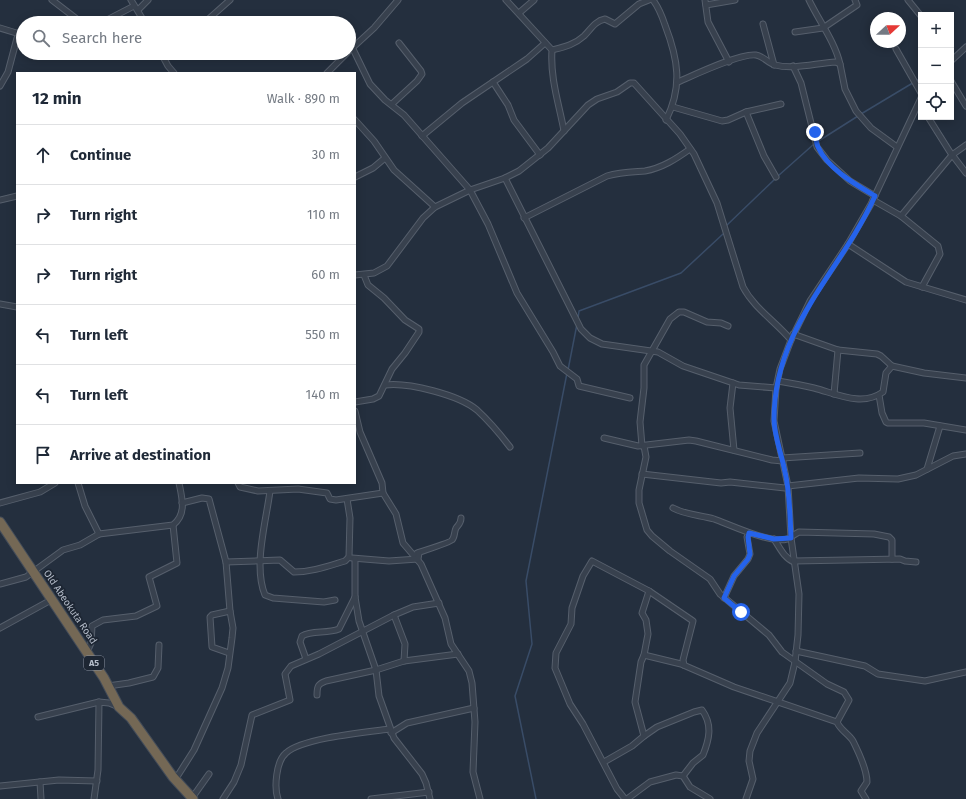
<!DOCTYPE html>
<meta charset="utf-8">
<style>
body{margin:0;font-family:"Fira Sans",sans-serif;background:#f6f6f7;color:#1f2937}
.controls{position:absolute;right:12px;top:12px;display:grid;overflow:hidden;border-radius:0px;box-shadow:0 2px 10px #0003}
.controls button{width:36px;height:36px;display:grid;place-items:center;padding:0;border:0;border-bottom:1px solid #e0e1e3;background:#fff;color:#1f2937;font:20px sans-serif}
.compass{position:absolute;left:870px;top:12px;width:36px;height:36px;border-radius:50%;background:#fff;box-shadow:0 2px 10px #0003;rotate:69deg}
.stop{position:absolute;width:12px;height:12px;margin:-9px;border:3px solid #2563eb;border-radius:50%;background:#fff}
.stop.end{background:#2563eb;border-color:#fff;box-shadow:0 1px 4px #0008}
.list{margin:0;padding:0;list-style:none}
h2{display:flex;justify-content:space-between;align-items:center;height:52px;margin:0;padding:0 16px;font-size:17px}
h2 small{font-size:13px;font-weight:400;color:#747a83}
.list li{display:grid;grid-template-columns:26px 1fr auto;gap:12px;align-items:center;box-sizing:border-box;height:60px;padding:0 16px;border-top:1px solid #e0e1e3}
.list b{display:block;font-size:15px;white-space:nowrap}
.list em{font-size:13px;font-style:normal;color:#747a83}
.icon{flex:none;width:22px;height:22px;fill:none;stroke:currentColor;stroke-width:2;stroke-linecap:round;stroke-linejoin:round}
.map{position:relative;flex:none;width:966px;height:799px;overflow:hidden}
.search{position:absolute;background:#fff;box-shadow:0 2px 10px #0003;left:16px;top:16px;width:340px;height:44px;display:flex;align-items:center;gap:10px;box-sizing:border-box;padding:0 14px;border-radius:22px;color:#747a83;font-size:15px}
.panel{position:absolute;background:#fff;box-shadow:0 2px 10px #0003;left:16px;top:72px;width:340px;height:412px;border-radius:0px}
.map>svg:first-child{display:block}
.lines{fill:none;stroke-linecap:round;stroke-linejoin:round}
.stream{stroke:#394c67;stroke-width:1.5}
.street-casing{stroke:#565f6c;stroke-width:7}
.highway-casing{stroke:#434c59;stroke-width:11}
.street{stroke:#38414e;stroke-width:5}
.highway{stroke:#746855;stroke-width:9}
.route{stroke:#2563eb;stroke-width:5}
.labels{text-anchor:middle;dominant-baseline:central;stroke-width:3.5;stroke-linejoin:round;paint-order:stroke}
.shield{fill:#1d2633;stroke:#878f9c;stroke-width:1}
.shield-label{font-size:9px;font-weight:bold;fill:#b4bcc9}
.street-label{font-size:10px;fill:#b4bcc9;stroke:#1d2633}
</style>
<div class="map">
<svg width="966" height="799" viewBox="0 0 966 799">
<rect width="100%" height="100%" fill="#242f3e"/>
<g class="lines">
<g class="stream">
<path d="M861,114l60,-36"/>
<path d="M817,142l41,-26"/>
<path d="M778,176l36,-32"/>
<path d="M726,226l49,-47"/>
<path d="M578,319l1,-8 102,-38 42,-39"/>
<path d="M568,370l9,-46"/>
<path d="M536,799l-21,-103 17,-52 -6,-63 41,-208"/>
</g>
<g class="street-casing">
<g id="street">
<path d="M52,0l30,23"/>
<path d="M131,0l14,23"/>
<path d="M506,0l46,50c-2,28 7,54 12,81"/>
<path d="M653,0c6,8 9,16 12,25 13,34 18,61 1,95"/>
<path d="M705,0l3,22 21,40"/>
<path d="M809,0c10,21 26,42 31,64"/>
<path d="M908,0l13,16"/>
<path d="M706,5l29,-5"/>
<path d="M138,10l10,-10"/>
<path d="M519,13l15,-13"/>
<path d="M101,23l33,-17"/>
<path d="M204,23l26,-23"/>
<path d="M763,24l11,41"/>
<path d="M0,28l23,7"/>
<path d="M795,32l28,-4 34,-23 -2,-5"/>
<path d="M353,49l17,35 15,16 19,15 66,75 18,34 29,69 36,59 7,14 17,13 2,7 51,12"/>
<path d="M896,49l25,44"/>
<path d="M552,50c12,-3 22,-5 32,-14 7,-7 11,-15 21,-17l10,5 24,-20 10,-4"/>
<path d="M349,51l25,-23 24,-28"/>
<path d="M161,53l7,13 6,7"/>
<path d="M951,61l15,-14"/>
<path d="M793,66l8,17 16,64 10,13 23,21 25,15"/>
<path d="M327,73l20,-20"/>
<path d="M951,81l15,25"/>
<path d="M493,82l15,23 6,15 26,35"/>
<path d="M678,82c16,-7 62,-29 78,-27 7,1 12,8 19,10 19,5 41,-2 61,-3l4,2 5,25 11,22 15,17 26,19"/>
<path d="M0,86l8,-14 9,-34 6,-1"/>
<path d="M392,104l25,-23 5,-7 -1,-3 -22,-28"/>
<path d="M673,107l49,14 6,-1 18,-8 18,44 12,21"/>
<path d="M746,112l35,-8"/>
<path d="M928,117l22,35 16,21"/>
<path d="M355,120l19,21 20,29 41,37"/>
<path d="M422,136l40,-33 65,-44 18,-16"/>
<path d="M355,177l18,-9 12,-10"/>
<path d="M505,178l76,151 9,9 12,6 56,8 25,14 56,19 37,3"/>
<path d="M0,200l17,-4"/>
<path d="M873,200l28,16 37,30 2,8 -18,33"/>
<path d="M901,216l51,-61 14,-10"/>
<path d="M524,218l83,-42c13,-4 24,-4 38,-5 17,-3 31,-12 45,-22"/>
<path d="M848,244l58,38 60,18"/>
<path d="M355,275l19,-2 13,-7 36,-48 12,-11 35,-17 35,-12 14,-7 29,-23 40,-43 9,-6 20,-7 13,-9h4l46,51 14,20 23,49 26,84c11,21 32,34 48,53"/>
<path d="M0,304l17,3"/>
<path d="M793,334l45,16 39,4 4,2 11,10"/>
<path d="M778,381c12,2 24,4 36,7 23,6 48,19 69,4l3,-19 6,-7 32,7 42,5"/>
<path d="M733,383l-3,25 4,42"/>
<path d="M385,385c23,-3 74,10 92,25 12,11 23,24 33,37"/>
<path d="M834,394l4,-44"/>
<path d="M879,395l3,18 4,9 2,1h36l42,7"/>
<path d="M355,402l18,-3 6,-3 13,-27 13,-16 14,-21v-3l-14,-9 -21,-22 -16,-13 -4,-10"/>
<path d="M355,411l5,21 22,51 1,10 13,21 7,29 18,21 24,54 6,26 18,27 3,12 3,39 -2,50 7,27"/>
<path d="M604,438l34,8 51,-6 7,1 76,19 11,1"/>
<path d="M642,446l-2,-24 4,-34v-23l26,-46 9,-7h5l23,10 14,1 7,3"/>
<path d="M644,446l2,11 -7,33v13l8,27 5,6 18,15 40,28 10,15 49,41 13,17 45,32 17,8 5,8 -12,22"/>
<path d="M782,458l78,-5"/>
<path d="M927,469l13,-43"/>
<path d="M642,474l79,9 9,-1 55,6 3,-2 71,-8 39,1 18,-4 37,-19 13,-2"/>
<path d="M78,483l7,23 14,28"/>
<path d="M238,483l2,4 18,4 40,-2 29,4 3,6 6,1 47,-7"/>
<path d="M270,491c-4,31 -17,75 -5,104l8,3 51,4 11,-2"/>
<path d="M347,499l3,19 -1,39"/>
<path d="M0,503l40,-11 15,-9"/>
<path d="M673,508c13,7 27,7 41,11 15,5 64,29 77,18 3,-2 4,-3 8,-5l75,2 15,3 3,3v19"/>
<path d="M774,539c6,9 10,19 20,23"/>
<path d="M417,553c6,-2 34,-11 35,-13 3,-3 2,-8 4,-12 3,-4 5,-5 5,-10"/>
<path d="M352,558l37,3 29,-2 1,-6"/>
<path d="M355,559v38l4,24 17,49 3,26 15,42 28,36 4,9 4,16"/>
<path d="M794,561l106,-2 5,2 11,1"/>
<path d="M226,562l54,-2 14,12c18,0 34,-6 51,-11l4,-4"/>
<path d="M0,584l26,-7 37,-27 17,-5 19,-11 74,-9c14,-11 9,-27 6,-42"/>
<path d="M724,598l10,-22 14,-17 2,-5 -3,-17 2,-4"/>
<path d="M394,615l11,29 -1,17"/>
<path d="M0,628l51,-28"/>
<path d="M796,651l69,15 13,8 47,7 41,-9"/>
<path d="M87,652l4,-9 1,-17 11,-6 33,-4 21,-10 -8,-29 28,-14 -4,-38"/>
<path d="M229,653l-17,-6 -2,-30 2,-2 18,-4"/>
<path d="M644,655l37,9 53,23 103,35c3,8 12,12 16,19 5,10 14,30 14,41l-6,9 5,8"/>
<path d="M306,659l-6,-17 2,-6c10,-6 25,-2 37,-7l16,-32"/>
<path d="M108,686l21,-3 24,-6 5,-9 1,-23"/>
<path d="M317,695c0,-9 1,-11 9,-14l50,-11 28,-9 54,-7"/>
<path d="M38,717l61,-15"/>
<path d="M391,733l16,-10 67,-15"/>
<path d="M644,736l-9,-34 6,-40 3,-7 4,-21 -2,-14 -4,-7 7,-22"/>
<path d="M604,762l28,-16 12,-10 13,-9 37,-15 8,-2c11,15 7,30 1,45l-10,8 -10,13 -7,-1 -26,7 -23,17"/>
<path d="M683,776l7,11 20,12"/>
<path d="M175,780l19,-30 28,-62 6,-20 4,-30 1,-10 -3,-17 -4,-49 -17,-63 -7,-1 -20,5"/>
<path d="M40,782l1,17"/>
<path d="M0,786l59,-6 38,1"/>
<path d="M192,798l17,-24"/>
<path d="M94,799l4,-29 1,-68 10,1 10,4"/>
<path d="M223,799l11,-17 7,-17 11,-50 38,-15 -5,-26 6,-8 28,-12 75,-39 19,-8 26,-4"/>
<path d="M278,799c-4,-11 -2,-38 8,-46 16,-15 81,-21 104,-24"/>
<path d="M371,799l58,-7"/>
<path d="M625,799l-8,-10 -34,-65 -13,-20 -15,-36 1,-15 15,-29 1,-16 11,-32 9,-15 57,30 44,30 -10,39 1,5"/>
<path d="M746,799l7,-20 -4,-18 1,-10 7,-18 33,-50 5,-21 3,-27 1,-41 -8,-56 -3,-52 -14,-65 2,-33 4,-19 11,-29 19,-39 38,-57 23,-40 50,-106"/>
</g>
</g>
<g class="highway-casing">
<path id="highway" d="M0,522l104,156 15,29 12,11 42,59 20,22"/>
</g>
<use href="#street" class="street"/>
<use href="#highway" class="highway"/>
</g>
<g class="lines">
<path class="route" d="M741,612l-17,-14 10,-22 14,-17 2,-5 -2,-17 1,-4 25,6 17,-1c-1,-22 -1,-45 -6,-66 -3,-17 -11,-36 -11,-53 0,-92 66,-146 101,-223 -20,-12 -47,-27 -57,-49 -2,-4 -2,-10 -3,-15"/>
</g>
<g class="labels">
<rect class="shield" x="84" y="656" width="20" height="14" rx="3"/>
<g class="shield-label">
<text x="94" y="663">A5</text>
</g>
<g class="street-label">
<text transform="translate(70 607) rotate(56)">Old Abeokuta Road</text>
</g>
</g>
</svg>
<div class="controls">
<button>+</button>
<button>−</button>
<button><svg class="icon" aria-label="locate" viewBox="0 0 24 24"><circle cx="12" cy="12" r="6"/><path d="M12 2v4M12 18v4M2 12h4M18 12h4"/></svg></button>
</div>
<svg class="compass" viewBox="-18 -18 36 36"><path d="M0-13l5 13h-10z" fill="#e53935"/><path d="M0 13l5-13h-10z" fill="#747a83"/></svg>
<div class="stop" style="left:741px;top:612px"></div>
<div class="stop end" style="left:815px;top:132px"></div>
<div class="search"><svg class="icon" aria-label="search" viewBox="0 0 24 24"><circle cx="10" cy="10" r="6"/><path d="M15 15l6 6"/></svg>Search here</div>
<section class="panel">
<h2>12 min<small>Walk · 890 m</small></h2>
<ul class="list">
<li><svg class="icon" aria-label="ahead" viewBox="0 0 24 24"><path d="M12 20V5M6 11l6-6 6 6"/></svg><div><b>Continue</b></div><em>30 m</em></li>
<li><svg class="icon" aria-label="right" viewBox="0 0 24 24"><path d="M7 20v-9h11M14 6l5 5-5 5"/></svg><div><b>Turn right</b></div><em>110 m</em></li>
<li><svg class="icon" aria-label="right" viewBox="0 0 24 24"><path d="M7 20v-9h11M14 6l5 5-5 5"/></svg><div><b>Turn right</b></div><em>60 m</em></li>
<li><svg class="icon" aria-label="left" viewBox="0 0 24 24"><path d="M17 20v-9H6M10 6l-5 5 5 5"/></svg><div><b>Turn left</b></div><em>550 m</em></li>
<li><svg class="icon" aria-label="left" viewBox="0 0 24 24"><path d="M17 20v-9H6M10 6l-5 5 5 5"/></svg><div><b>Turn left</b></div><em>140 m</em></li>
<li><svg class="icon" aria-label="arrive" viewBox="0 0 24 24"><path d="M6 21V4h12l-3 4 3 4H6"/></svg><div><b>Arrive at destination</b></div></li>
</ul>
</section>
</div>
